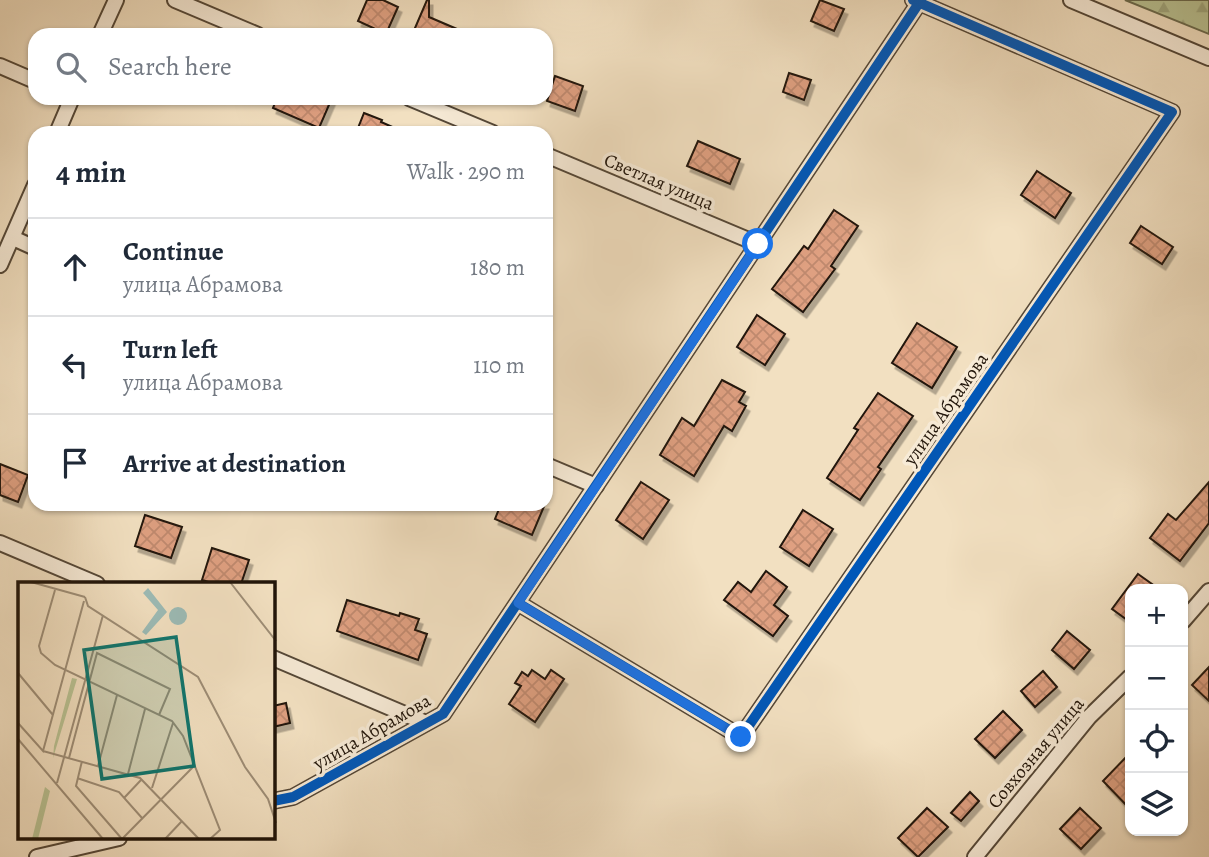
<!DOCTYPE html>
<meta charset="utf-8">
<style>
body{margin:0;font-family:Alegreya,serif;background:#f6f6f7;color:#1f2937}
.controls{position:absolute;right:21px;bottom:21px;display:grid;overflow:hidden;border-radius:14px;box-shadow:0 2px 5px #0004}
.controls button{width:63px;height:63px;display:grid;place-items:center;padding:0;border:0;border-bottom:2px solid #e0e1e3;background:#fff;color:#1f2937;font:35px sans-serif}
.stop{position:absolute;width:21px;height:21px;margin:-16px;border:5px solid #1a73e8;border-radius:50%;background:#fff}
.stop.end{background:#1a73e8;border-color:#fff;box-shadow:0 2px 7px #0008}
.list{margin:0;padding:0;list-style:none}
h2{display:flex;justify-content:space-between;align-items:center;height:91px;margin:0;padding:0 28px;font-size:30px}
h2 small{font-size:23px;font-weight:400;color:#747a83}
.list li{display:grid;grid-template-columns:46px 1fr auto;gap:21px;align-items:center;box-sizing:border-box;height:98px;padding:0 28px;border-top:2px solid #e0e1e3}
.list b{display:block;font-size:26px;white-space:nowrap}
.list p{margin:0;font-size:23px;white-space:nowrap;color:#747a83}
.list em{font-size:23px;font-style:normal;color:#747a83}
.icon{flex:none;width:38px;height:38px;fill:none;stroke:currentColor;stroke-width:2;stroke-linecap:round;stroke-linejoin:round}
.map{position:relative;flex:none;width:1209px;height:857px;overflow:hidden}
.search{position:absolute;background:#fff;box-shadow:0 2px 5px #0004;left:28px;top:28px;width:525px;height:77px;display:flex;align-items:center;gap:18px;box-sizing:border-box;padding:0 24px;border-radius:21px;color:#747a83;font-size:26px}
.panel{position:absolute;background:#fff;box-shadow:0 2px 5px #0004;left:28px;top:126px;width:525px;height:385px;border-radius:21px}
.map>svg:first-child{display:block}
.forest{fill:url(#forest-firs);stroke:#6c6b4e;stroke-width:2}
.building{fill:url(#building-cross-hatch);stroke:#201409;stroke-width:2;filter:url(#shadow)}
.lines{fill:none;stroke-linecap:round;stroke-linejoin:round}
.minor-casing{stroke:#544737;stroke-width:18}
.minor{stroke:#f7ebd7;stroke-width:14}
.cycleway-casing{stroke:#f7ebd7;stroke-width:15}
.cycleway{stroke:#0057b8;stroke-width:10}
.route{stroke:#1a73e8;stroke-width:9}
.labels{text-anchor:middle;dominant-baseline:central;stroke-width:7;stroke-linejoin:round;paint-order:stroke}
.street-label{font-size:19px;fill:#201409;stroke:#f7ebd7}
.inset-road{fill:none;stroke:#9e8e77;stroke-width:2}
.view{fill:#0f766e;fill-opacity:0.15;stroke:#0f766e;stroke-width:3.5}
.inset-edge{fill:none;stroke:#201409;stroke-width:3.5}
</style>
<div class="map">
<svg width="1209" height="857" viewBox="0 0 1209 857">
<defs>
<pattern id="forest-firs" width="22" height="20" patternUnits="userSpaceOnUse" patternTransform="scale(1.75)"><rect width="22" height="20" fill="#b9c293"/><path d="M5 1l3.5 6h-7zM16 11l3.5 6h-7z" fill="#9fa67d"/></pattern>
<pattern id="building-cross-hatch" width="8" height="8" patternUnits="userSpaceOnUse" patternTransform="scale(1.75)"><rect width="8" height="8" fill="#dfa081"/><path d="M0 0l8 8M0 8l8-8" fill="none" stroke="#bf896e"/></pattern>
<filter id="shadow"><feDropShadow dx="3.5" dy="5.5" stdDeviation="0" flood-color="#0004"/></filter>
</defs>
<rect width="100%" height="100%" fill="#f2e0c1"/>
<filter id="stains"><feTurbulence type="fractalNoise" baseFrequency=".00286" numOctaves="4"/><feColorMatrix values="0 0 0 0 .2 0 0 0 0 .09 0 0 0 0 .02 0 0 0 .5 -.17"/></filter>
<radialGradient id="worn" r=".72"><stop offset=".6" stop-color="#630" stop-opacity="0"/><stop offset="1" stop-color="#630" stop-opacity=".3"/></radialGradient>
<path class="forest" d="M1125,0h84v34z"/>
<g class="building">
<path d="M367,0h16l15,7 -12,27 -28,-13z"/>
<path d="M427,0h2v17l42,18h-59z"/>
<path d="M820,0l24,9 -10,22 -23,-10z"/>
<path d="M789,73l22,7 -7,20 -21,-8z"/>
<path d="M555,76l28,10 -8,25 -28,-10z"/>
<path d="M277,98h55l-13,30 -46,-20z"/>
<path d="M364,113l18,7 -1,2 25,11h-50z"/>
<path d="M698,141l42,18 -10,25 -43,-18z"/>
<path d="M1037,171l34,22 -16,25 -34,-23z"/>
<path d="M834,210l24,16 -27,40 4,3 -32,43 -31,-23 32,-43 4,3z"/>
<path d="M1141,226l32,21 -11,17 -32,-21z"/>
<path d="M757,315l28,19 -20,31 -28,-18z"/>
<path d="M917,323l40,24 -25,41 -40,-25z"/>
<path d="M722,380l23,12 -6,10 7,4 -14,25 -8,-5 -30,50 -34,-21 22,-37 12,8z"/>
<path d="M878,393l35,23 -35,51 3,2 -21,31 -33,-22 31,-48 -4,-2z"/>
<path d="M0,464l28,11 -10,27 -18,-7z"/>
<path d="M641,482l28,18 -26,39 -27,-19z"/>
<path d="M1209,482v41l-29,38 -30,-23 18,-24 8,6z"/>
<path d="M501,504h44l-13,31 -37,-16z"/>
<path d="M803,510l30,19 -24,37 -29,-19z"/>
<path d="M145,515l37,12 -11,31 -36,-12z"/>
<path d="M212,548l37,12 -8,24h-26l-13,-4z"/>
<path d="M766,571l21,16 -13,18 14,11 -15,20 -49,-36 14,-18 13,10z"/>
<path d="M1138,574l21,15h-29v33l-18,-13z"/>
<path d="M347,600l52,16 1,-3 19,6 -4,11 12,4 -9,26 -81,-29z"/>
<path d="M1067,631l23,19 -16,19 -22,-19z"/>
<path d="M1209,667v34l-17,-16z"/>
<path d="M532,670l13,9 6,-9 13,9 -29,43 -26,-18 12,-18 -6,-3 7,-11 6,4z"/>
<path d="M1043,671l14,16 -22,20 -14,-16z"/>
<path d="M286,703l4,20 -17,4v-21z"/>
<path d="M1003,711l19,19 -27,28 -20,-19z"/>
<path d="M1130,753v56l-27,-28z"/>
<path d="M970,792l9,9 -18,20 -10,-8z"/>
<path d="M927,808l21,19 -30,30 -20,-19z"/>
<path d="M1080,808l21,20 -20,21 -21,-20z"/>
</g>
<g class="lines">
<g class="minor-casing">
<g id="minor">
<path d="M175,0l83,35"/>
<path d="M1071,0l138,58"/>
<path d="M100,35l16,-35"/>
<path d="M0,66l35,15"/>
<path d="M409,98l84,35"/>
<path d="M57,133l15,-35"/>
<path d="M546,155l212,89"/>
<path d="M13,238l22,10"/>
<path d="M0,265l35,-80"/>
<path d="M546,465l50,21"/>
<path d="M0,543l97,41"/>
<path d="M518,603l223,134 431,-625 -259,-112"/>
<path d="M1183,621l26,-30"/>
<path d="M273,658l153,65"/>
<path d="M273,801l20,-4 150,-83 478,-714"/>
<path d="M37,857l82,-19"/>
<path d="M975,857l114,-140 41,-40"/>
</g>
</g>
<use href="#minor" class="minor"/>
<g class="cycleway-casing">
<g id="cycleway">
<path d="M518,603l223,134 431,-625 -259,-112"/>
<path d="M273,801l20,-4 150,-83 478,-714"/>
</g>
</g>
<use href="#cycleway" class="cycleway"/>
</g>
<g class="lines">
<path class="route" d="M741,737l-223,-134 240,-359"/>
</g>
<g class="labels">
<g class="street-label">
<text transform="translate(659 182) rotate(23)">Светлая улица</text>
<text transform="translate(946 409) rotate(-55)">улица Абрамова</text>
<text transform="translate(372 732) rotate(-30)">улица Абрамова</text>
<text transform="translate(1036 753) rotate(-50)">Совхозная улица</text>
</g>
</g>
<g transform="translate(18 582)">
<rect width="257" height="257" fill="#f2e0c1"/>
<path d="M54,96l5,1 -24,79 1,-12zM27,205l5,4 -12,48h-6z" fill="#b9c293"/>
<path d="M130,6l19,24 -21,23 -4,-3 16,-22 -15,-17zM151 34a9 9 0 1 1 18 0a9 9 0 1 1-18 0Z" fill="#9cbcb7"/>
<path class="inset-road" d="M13,0l54,15M212,0l46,59M37,8l-16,56 2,7 14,12 117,56 11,15 37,94 -10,9M67,15l3,9 110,71 47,90 23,32 8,24M0,91l35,42M0,141l25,28 41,-150M0,157l85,100M25,169l97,27 59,61M51,176l28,-105 73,36 -11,26M64,179l-6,25 46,53M80,184l19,-71M110,192l17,-65M59,196l42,14 23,26M39,201l46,-168M134,206l21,-65M106,216l17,-18M104,257l72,-73M147,257l17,-18"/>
<path class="view" d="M158,55l18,129 -92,13 -18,-129z"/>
<rect width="257" height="257" class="inset-edge"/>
</g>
<rect width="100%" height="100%" filter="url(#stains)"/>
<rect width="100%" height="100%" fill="url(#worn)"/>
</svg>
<div class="controls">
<button>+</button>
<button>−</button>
<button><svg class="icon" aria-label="locate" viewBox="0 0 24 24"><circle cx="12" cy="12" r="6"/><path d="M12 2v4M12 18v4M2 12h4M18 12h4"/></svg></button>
<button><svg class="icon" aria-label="layers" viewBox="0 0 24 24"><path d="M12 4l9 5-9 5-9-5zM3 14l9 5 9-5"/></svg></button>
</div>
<div class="stop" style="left:758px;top:244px"></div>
<div class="stop end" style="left:741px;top:737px"></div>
<div class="search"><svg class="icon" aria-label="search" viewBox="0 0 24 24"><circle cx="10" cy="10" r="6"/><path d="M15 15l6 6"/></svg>Search here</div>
<section class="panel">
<h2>4 min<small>Walk · 290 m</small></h2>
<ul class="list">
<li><svg class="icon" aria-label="ahead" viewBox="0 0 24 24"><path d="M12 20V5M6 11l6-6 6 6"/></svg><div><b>Continue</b><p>улица Абрамова</p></div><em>180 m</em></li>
<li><svg class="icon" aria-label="left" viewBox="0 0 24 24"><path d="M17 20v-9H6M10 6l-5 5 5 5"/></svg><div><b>Turn left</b><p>улица Абрамова</p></div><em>110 m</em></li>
<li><svg class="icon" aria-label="arrive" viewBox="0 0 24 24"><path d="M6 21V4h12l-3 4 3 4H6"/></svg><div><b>Arrive at destination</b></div></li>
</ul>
</section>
</div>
